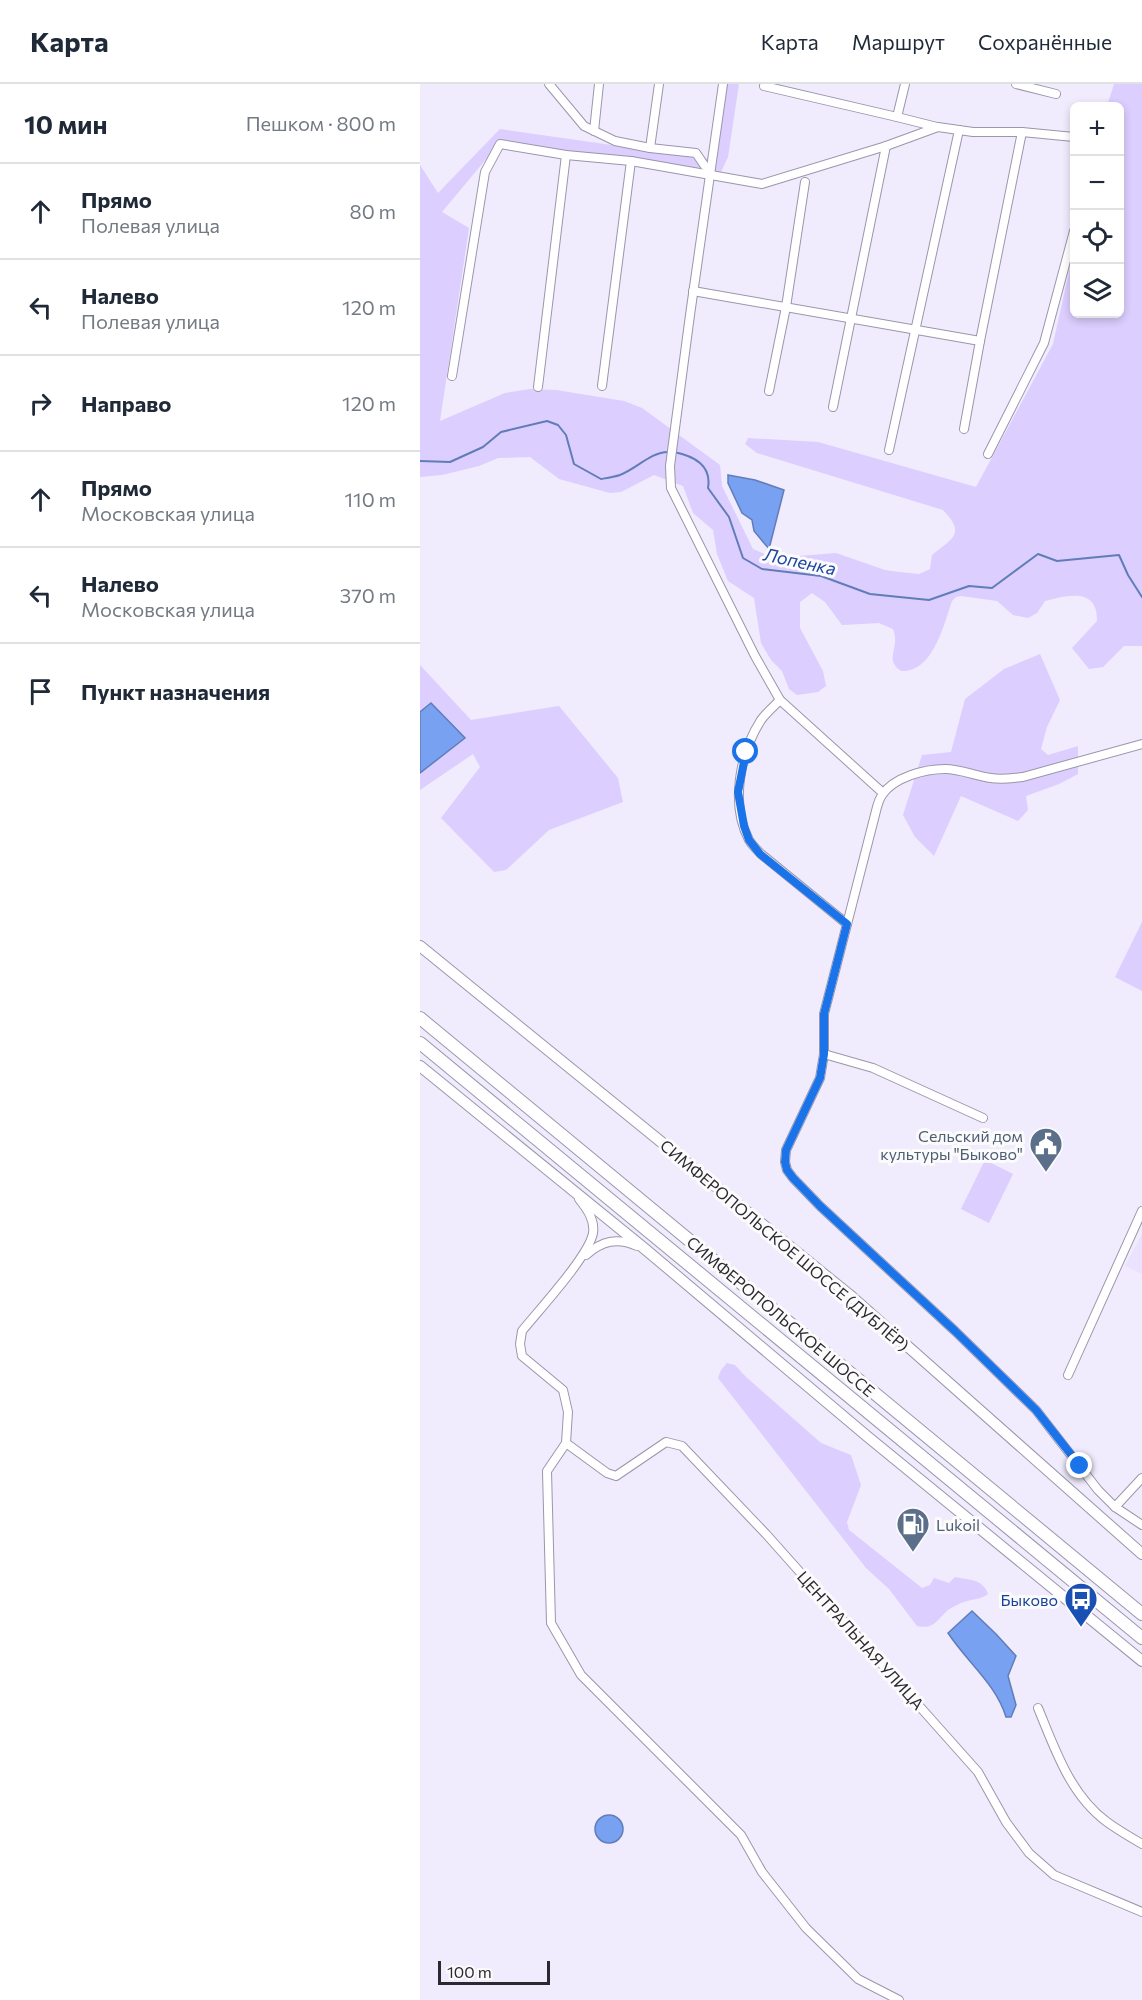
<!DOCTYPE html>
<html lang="ru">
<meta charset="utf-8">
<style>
body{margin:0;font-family:Commissioner,sans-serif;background:#f6f6f7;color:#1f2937}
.controls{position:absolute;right:18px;top:18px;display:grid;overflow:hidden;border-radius:9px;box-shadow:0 3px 9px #0003}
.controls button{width:54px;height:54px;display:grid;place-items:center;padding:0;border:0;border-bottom:2px solid #e0e1e3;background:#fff;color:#1f2937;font:30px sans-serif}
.scale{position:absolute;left:18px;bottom:15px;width:112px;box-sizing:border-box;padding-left:6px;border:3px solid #2b2830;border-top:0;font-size:16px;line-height:21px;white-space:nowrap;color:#2b2830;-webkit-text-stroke:4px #fbfbfb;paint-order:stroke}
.stop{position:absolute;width:18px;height:18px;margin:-14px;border:4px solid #1a73e8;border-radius:50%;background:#fff}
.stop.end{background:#1a73e8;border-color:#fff;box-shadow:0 2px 6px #0008}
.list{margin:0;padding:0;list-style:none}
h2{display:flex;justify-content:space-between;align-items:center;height:78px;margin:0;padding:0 24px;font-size:26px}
h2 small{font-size:20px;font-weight:400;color:#747a83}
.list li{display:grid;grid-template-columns:39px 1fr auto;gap:18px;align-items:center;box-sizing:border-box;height:96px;padding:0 24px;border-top:2px solid #e0e1e3}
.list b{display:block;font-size:22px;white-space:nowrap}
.list p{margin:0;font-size:20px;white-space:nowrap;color:#747a83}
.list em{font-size:20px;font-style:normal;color:#747a83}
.icon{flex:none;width:33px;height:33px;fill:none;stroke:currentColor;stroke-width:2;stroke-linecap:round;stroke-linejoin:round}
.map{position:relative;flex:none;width:722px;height:1916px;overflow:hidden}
header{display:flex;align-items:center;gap:36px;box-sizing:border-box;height:84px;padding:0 30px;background:#fff;border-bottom:2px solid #e0e1e3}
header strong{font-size:28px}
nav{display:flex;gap:33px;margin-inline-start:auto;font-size:21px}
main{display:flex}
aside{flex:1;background:#fff}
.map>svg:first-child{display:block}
.built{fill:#eae2ff}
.green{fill:#dccefe}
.water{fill:#78a1f2;stroke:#617db8;stroke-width:1.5}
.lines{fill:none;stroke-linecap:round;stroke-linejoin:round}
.stream{stroke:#617db8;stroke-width:2}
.minor-casing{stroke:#9b96aa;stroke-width:10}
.major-casing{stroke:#9b96aa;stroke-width:12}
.highway-casing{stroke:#9b96aa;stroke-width:14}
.minor{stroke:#fff;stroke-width:8}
.major{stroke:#fff;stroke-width:10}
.highway{stroke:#fff;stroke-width:12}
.route{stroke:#1a73e8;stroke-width:8}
.labels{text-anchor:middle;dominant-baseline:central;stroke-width:6;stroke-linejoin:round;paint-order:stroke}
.service-label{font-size:16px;fill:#4e5e75;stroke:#fbfbfb;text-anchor:end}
.street-label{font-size:16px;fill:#2b2830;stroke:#fbfbfb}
.transit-label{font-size:16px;fill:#164399;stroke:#fbfbfb;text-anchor:end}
.water-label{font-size:18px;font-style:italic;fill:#1b44a1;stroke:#fbfbfb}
</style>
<header>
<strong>Карта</strong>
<nav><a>Карта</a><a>Маршрут</a><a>Сохранённые</a></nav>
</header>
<main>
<aside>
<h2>10 мин<small>Пешком · 800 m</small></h2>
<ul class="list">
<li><svg class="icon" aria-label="ahead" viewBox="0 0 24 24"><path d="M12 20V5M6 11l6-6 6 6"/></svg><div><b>Прямо</b><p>Полевая улица</p></div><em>80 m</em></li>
<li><svg class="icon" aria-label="left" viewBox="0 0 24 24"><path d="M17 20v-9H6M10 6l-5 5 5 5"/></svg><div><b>Налево</b><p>Полевая улица</p></div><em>120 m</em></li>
<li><svg class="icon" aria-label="right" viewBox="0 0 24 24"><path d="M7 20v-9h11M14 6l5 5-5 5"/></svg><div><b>Направо</b></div><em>120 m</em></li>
<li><svg class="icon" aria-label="ahead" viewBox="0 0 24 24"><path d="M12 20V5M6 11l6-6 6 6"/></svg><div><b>Прямо</b><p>Московская улица</p></div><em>110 m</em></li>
<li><svg class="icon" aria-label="left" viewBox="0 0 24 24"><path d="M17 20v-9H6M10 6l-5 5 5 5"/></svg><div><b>Налево</b><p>Московская улица</p></div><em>370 m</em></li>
<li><svg class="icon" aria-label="arrive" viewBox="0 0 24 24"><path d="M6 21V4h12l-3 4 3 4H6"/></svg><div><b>Пункт назначения</b></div></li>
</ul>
</aside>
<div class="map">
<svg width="722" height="1916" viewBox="0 0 722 1916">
<rect width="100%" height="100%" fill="#f0ebfd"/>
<path class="built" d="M722,1150v40l-17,-8z"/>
<g class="green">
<path d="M307,0h12l-11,73 -7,15 -224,-26 -55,66 27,16 -29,193 65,-28 25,-4 26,1 68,11 18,7 78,57 2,21 31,63 21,9 62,-5 49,17 14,2 20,2 11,-5 2,-14c21,-17 34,-21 11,-45l-186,-57 -12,-9 3,-6 70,4 158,45 77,-143 21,-95v65h46v-208h-13l7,-22h28v562h-18l-21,21 -14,2 -17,-21 25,-27c1,-35 -32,-25 -52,-20l-8,12 -9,5 -15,-3 -16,-14 -36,-5 -5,1 -4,4c-8,23 -19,72 -51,70 -18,-13 0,-22 -8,-42l-14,-6 -37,2 -17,-23 -13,-9 -12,9v26l23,43 3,15 -8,6 -21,3 -8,-6 -7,-18 -11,-11 -10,-17 -7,-45 -26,-17 -11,-27 -4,-24 -20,-17 -10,-27 -29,-11 -33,17 -11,1 -51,-14 -29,-22 -32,1 -19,8 -37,9 -22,2v-312l18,28 62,-64 217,31z"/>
<path d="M620,570l20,46 -13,27 -6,22 7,6 30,-9v28l-19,10 -33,12 2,14 -10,11 -57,-25 -27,60 -19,-19 -12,-22 19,-60 29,-3 14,-53 39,-30z"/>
<path d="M0,581l51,55 88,-14 59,72 5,24 -74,28 -43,40 -12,2 -53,-54 39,-51 -7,-13 -53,36z"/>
<path d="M722,838v69l-27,-14z"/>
<path d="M565,1076l28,14 -24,49 -28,-14z"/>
<path d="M307,1279l8,2 11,12 75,66 30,12 10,30 -14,37 2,8 73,58 8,-3 4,-7 15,5 6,-6c14,3 28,2 33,17 -8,6 -18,5 -27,9 -4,2 -9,4 -13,7 -11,9 -13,20 -31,16l-28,-37 -23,-21 -148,-190 3,-8z"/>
</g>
<g class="water">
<path d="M308,391l27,5 29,10 -15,59 -15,-18 -2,-11 -10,-7 -14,-30z"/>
<path d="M11,619l34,35 -45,35v-61z"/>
<path d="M552,1527l24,23 20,22 -8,20 8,29 -5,12h-5c-10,-33 -39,-55 -58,-84z"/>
<circle cx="189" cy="1745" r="14"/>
</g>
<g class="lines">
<g class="stream">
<path d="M254,368c20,4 38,13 34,36l21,29 14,41 19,11 59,7 49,18 59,6 40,-14 23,2 46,-34 19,7 62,-6 9,20 14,22"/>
<path d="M0,377l30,1 33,-15 18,-15 46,-11 11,4 8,10 8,29 27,15c6,-1 13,-2 19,-4 16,-6 31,-23 48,-23"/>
</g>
<g class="minor-casing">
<g id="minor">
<path d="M129,0l35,42 31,15 35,7 46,5 15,22"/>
<path d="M303,0l-33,231 -20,151 1,22 84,168 25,44 103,93"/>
<path d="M485,0l-8,33 40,10"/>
<path d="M596,0l40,10"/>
<path d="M344,2l133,31"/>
<path d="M174,47l5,-47"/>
<path d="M230,64l9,-64"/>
<path d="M273,207l287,50 -16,88"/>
<path d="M560,257l42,-209"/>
<path d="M32,292l33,-204 15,-28 66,11 65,6 131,23 124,-38 52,-19 35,5h49l52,5"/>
<path d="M182,302l29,-225"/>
<path d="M118,303l28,-232"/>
<path d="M349,307l17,-84 19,-125"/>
<path d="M413,323l53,-261"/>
<path d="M469,366l70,-320"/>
<path d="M568,370l56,-111 30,-112"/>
<path d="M360,616c-6,6 -14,13 -19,20 -21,33 -31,84 -12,120 3,5 8,10 12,14l86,70"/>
<path d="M722,660l-119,33c-11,1 -21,3 -32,1 -15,-2 -31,-9 -46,-9 -20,0 -51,8 -63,26 -2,3 -4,8 -5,12l-53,207v40l-4,24 -34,72 -1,12 2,8 6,8 27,28 135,125 81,79 62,80 17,17 27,18"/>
<path d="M404,970l49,14 110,50"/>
<path d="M159,1115c8,10 16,21 14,34 -4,23 -55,78 -71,98l-2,13 2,12 41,34 5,22 -2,31 -19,28 4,152 30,52 160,160 21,37 44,56 52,51 41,21"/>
<path d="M166,1171c16,-14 31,-18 51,-9"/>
<path d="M648,1291l74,-164"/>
<path d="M146,1359l41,30 9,3 50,-34 16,4 84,88 212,238 28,50 23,31 25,22 88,37"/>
<path d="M695,1423l27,-29"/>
<path d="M618,1624c17,41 32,87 69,114 11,8 23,15 35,22"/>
</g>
</g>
<g class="major-casing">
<g id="major">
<path d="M0,862l432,351 290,257"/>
<path d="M0,982l225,183 223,188 274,224"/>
</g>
</g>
<g class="highway-casing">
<g id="highway">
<path d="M0,934l722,596"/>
<path d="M0,959l722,595"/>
</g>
</g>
<use href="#minor" class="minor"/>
<use href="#major" class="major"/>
<use href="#highway" class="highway"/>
</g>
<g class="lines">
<path class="route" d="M326,668l-8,40 6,34 5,14 11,14 87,70 -23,90v40l-4,24 -34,72 -1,12 2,8 6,8 27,28 135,125 81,79 44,56"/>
</g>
<defs>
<g id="civic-pin" transform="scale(1.725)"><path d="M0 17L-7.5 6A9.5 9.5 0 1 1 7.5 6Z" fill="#5c6f8a" stroke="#fbfbfb"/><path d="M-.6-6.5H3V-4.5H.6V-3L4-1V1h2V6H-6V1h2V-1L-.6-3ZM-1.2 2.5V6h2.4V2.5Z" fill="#fff"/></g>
<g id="fuel-pin" transform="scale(1.725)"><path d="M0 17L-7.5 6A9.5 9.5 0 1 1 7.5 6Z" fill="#5c6f8a" stroke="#fbfbfb"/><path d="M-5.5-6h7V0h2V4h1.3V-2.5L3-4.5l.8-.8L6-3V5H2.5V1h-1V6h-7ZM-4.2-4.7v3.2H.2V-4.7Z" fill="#fff"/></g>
<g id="bus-pin" transform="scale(1.725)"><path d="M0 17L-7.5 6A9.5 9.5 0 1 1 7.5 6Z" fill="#1a4fb4" stroke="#fbfbfb"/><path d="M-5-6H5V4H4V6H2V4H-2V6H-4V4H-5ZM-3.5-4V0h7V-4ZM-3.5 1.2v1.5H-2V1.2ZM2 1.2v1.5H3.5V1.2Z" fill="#fff"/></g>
</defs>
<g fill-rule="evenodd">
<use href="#civic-pin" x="626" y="1060"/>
<use href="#fuel-pin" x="493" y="1440"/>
<use href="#bus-pin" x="661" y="1515"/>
</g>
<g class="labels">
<g class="service-label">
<text x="603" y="1051">Сельский дом<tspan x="603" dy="18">культуры "Быково"</tspan></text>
<text x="516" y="1440" text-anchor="start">Lukoil</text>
</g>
<g class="street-label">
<text transform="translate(365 1161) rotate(40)">СИМФЕРОПОЛЬСКОЕ ШОССЕ (ДУБЛЁР)</text>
<text transform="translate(361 1232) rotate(40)">СИМФЕРОПОЛЬСКОЕ ШОССЕ</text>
<text transform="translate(441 1556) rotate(48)">ЦЕНТРАЛЬНАЯ УЛИЦА</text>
</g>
<g class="transit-label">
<text x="638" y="1515">Быково</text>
</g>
<g class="water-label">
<text transform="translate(380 477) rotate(12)">Лопенка</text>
</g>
</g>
</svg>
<div class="controls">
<button>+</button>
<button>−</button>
<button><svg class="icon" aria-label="locate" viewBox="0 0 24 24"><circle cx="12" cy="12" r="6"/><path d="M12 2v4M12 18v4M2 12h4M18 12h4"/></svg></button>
<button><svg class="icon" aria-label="layers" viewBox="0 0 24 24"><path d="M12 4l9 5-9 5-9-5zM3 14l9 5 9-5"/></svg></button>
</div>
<div class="scale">100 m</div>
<div class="stop" style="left:326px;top:668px"></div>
<div class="stop end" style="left:660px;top:1382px"></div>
</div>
</main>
